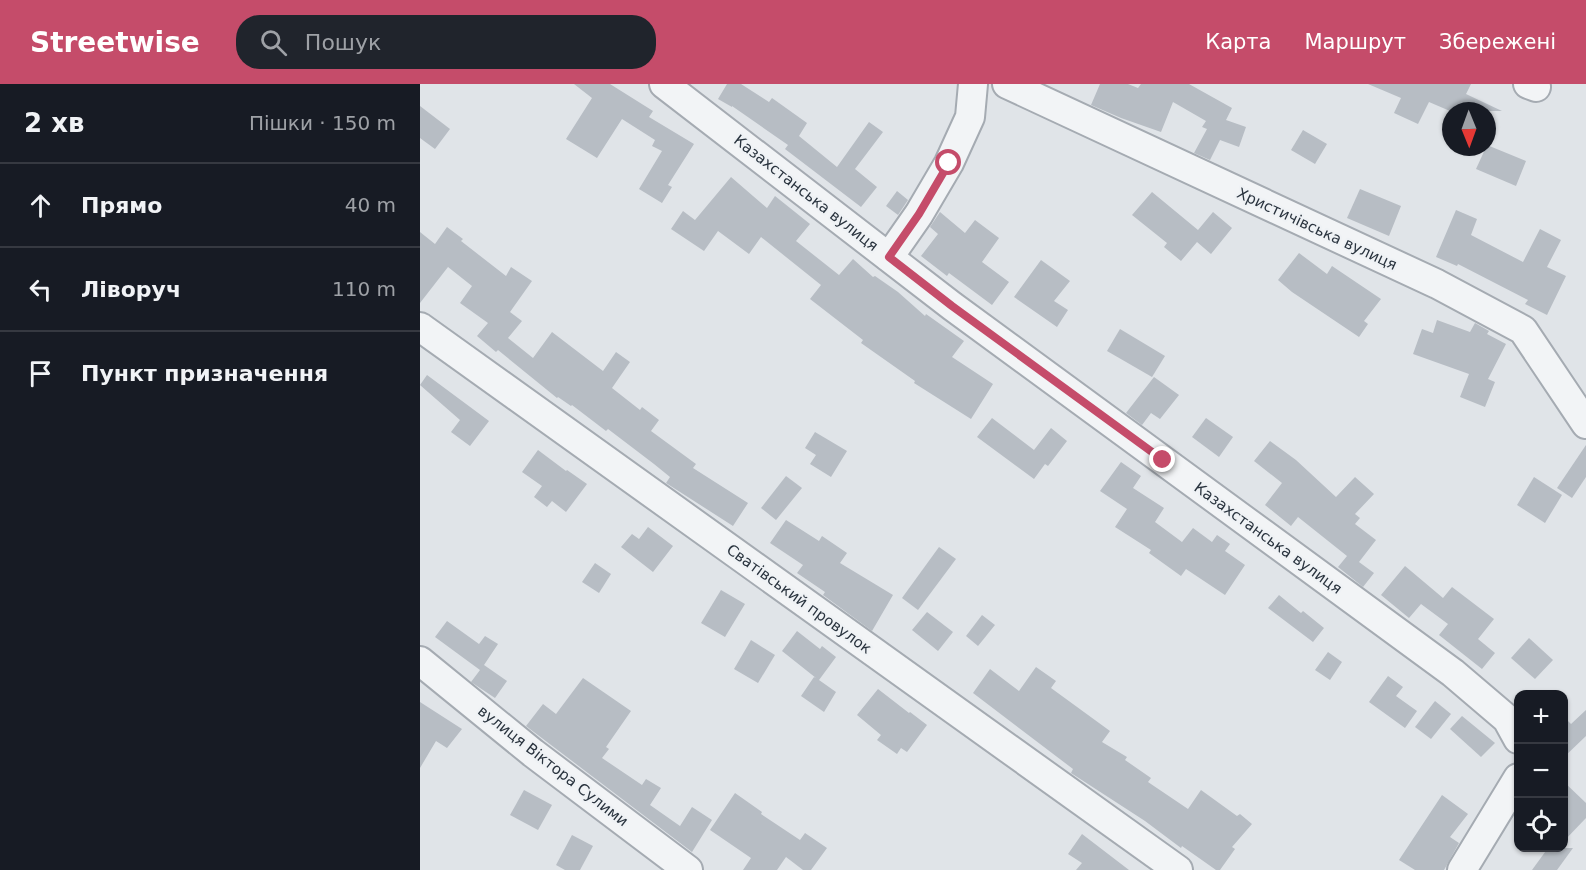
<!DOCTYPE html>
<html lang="uk">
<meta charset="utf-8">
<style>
body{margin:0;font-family:"DejaVu Sans",sans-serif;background:#20242c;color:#f1f3f6}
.controls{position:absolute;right:18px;bottom:18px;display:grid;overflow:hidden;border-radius:12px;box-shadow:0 2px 4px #0004}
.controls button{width:54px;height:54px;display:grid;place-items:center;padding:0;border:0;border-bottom:2px solid #363941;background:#171b24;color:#f1f3f6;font:30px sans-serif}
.compass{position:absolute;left:1022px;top:18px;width:54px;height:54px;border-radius:50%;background:#171b24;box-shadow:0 2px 4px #0004;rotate:179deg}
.stop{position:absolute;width:18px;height:18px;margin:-14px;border:4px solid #c54c6a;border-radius:50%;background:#fff}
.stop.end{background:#c54c6a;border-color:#fff;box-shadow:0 2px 6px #0008}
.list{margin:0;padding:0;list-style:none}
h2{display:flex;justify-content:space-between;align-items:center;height:78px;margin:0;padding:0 24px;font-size:26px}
h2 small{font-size:20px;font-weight:400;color:#9ea1a6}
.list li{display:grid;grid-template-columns:39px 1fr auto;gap:18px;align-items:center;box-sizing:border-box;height:84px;padding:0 24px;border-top:2px solid #363941}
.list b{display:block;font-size:22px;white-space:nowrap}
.list em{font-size:20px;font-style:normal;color:#9ea1a6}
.icon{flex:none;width:33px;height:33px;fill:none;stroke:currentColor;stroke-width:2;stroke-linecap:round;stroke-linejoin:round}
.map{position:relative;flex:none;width:1166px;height:786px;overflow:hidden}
header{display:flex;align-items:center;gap:36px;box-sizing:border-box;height:84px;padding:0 30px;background:#c54c6a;color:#fff}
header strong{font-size:28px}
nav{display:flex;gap:33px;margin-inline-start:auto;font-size:21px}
.search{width:420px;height:54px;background:#20242c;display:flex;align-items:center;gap:15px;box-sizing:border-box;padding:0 21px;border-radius:24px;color:#9ea1a6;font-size:22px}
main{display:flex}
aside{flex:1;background:#171b24}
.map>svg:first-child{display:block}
.building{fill:#b7bdc4}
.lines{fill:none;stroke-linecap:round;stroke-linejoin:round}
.minor-casing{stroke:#a5abb2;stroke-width:32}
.minor{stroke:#f2f4f6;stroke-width:28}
.route{stroke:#c54c6a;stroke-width:8}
.labels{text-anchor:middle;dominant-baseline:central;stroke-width:4.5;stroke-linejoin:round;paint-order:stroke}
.street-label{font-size:15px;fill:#29333e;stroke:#eff2f5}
</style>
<header>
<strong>Streetwise</strong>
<div class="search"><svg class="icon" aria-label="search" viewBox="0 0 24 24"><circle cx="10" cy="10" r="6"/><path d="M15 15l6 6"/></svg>Пошук</div>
<nav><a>Карта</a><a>Маршрут</a><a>Збережені</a></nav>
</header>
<main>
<aside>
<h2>2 хв<small>Пішки · 150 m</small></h2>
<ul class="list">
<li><svg class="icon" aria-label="ahead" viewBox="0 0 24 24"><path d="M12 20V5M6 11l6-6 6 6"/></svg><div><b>Прямо</b></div><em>40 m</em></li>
<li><svg class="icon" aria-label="left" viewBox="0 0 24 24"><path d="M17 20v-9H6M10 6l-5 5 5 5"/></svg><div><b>Ліворуч</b></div><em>110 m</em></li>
<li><svg class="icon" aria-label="arrive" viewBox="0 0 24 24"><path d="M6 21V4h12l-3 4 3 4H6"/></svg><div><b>Пункт призначення</b></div></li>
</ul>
</aside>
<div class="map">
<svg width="1166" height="786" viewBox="0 0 1166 786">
<rect width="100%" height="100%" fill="#e0e4e8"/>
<g class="building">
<path d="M154,0h36l43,27 -4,6 45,27 -26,41 4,2 -10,16 -23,-14 23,-38 -10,-5 3,-6 -33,-21 -25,39 -31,-19 26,-41z"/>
<path d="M307,0h14l28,18 3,-4 35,25 -8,13 38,31 32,-45 14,10 -28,37 22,18 -16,20 -76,-58 3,-4 -56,-39v1l-14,-8z"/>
<path d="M680,0h28l10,4 3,-4h48l43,24 -6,12 20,7 -7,20 -19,-7 -10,20 -16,-7 13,-24 -5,-2 4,-6 -33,-19 -12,30 -40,-14 -30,-13z"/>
<path d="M948,0h103l-5,10 36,17h-52l-21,-9 -11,22 -24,-11 7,-15z"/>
<path d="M0,22l30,23 -15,20 -15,-11z"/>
<path d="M883,46l24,14 -12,20 -24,-14z"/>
<path d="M1067,61l39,16 -10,25 -40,-17z"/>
<path d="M311,93l36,31 8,-12 35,28 -14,17 43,34 14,-16 20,18 2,-1 23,16 27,24 1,-2 38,27 -12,16 41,27 -22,35 -57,-36 1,-2 -54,-38 2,-3 -53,-41 11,-14 -60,-48 -12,17 -31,-23 -14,20 -33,-22 12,-18 12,9z"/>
<path d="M940,105l41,17 -12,30 -42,-18z"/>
<path d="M477,107l11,9 -10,15 -12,-9z"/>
<path d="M732,108l46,38 15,-18 19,16 -21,26 -14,-12 -16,19 -17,-14 3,-4 -35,-28z"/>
<path d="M1036,126l21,9 -6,16 52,27 17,-33 21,11 -14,27 19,9 -19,39 -22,-11 3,-4 -70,-36 -1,2 -21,-9z"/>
<path d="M520,128l25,21 10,-13 24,18 -17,24 27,20 -17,23 -43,-32 -2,3 -26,-20 17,-22 -8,-7z"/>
<path d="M27,143l16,12 -2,2 45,35 5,-9 21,14 -22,31 12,9 -14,17 25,20 19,-26 51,39 13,-19 14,10 -18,26 28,22 2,-3 17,13 -8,11 45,33 -3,4 55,35 -15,23 -67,-43 4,-6 -16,-13 -46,-35 -2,2 -34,-26 -1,1 -13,-9 -1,1 -59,-48 -2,2 -19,-16 11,-13 -28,-20 12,-17 -24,-19 -28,36v-71l15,12z"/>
<path d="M879,169l28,21 5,-8 49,33 -17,22 4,3 -9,13 -67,-45 -14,-12z"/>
<path d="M621,176l29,21 -16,20 14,9 -11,17 -43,-30z"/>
<path d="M1017,236l33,12 5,-9 14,8 -2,3 19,10 -18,35 7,3 -10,25 -25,-10 9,-23 -56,-20 9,-25 11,4z"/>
<path d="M700,245l45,27 -13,21 -45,-26z"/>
<path d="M7,291l62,46 -19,25 -19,-14 9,-12 -40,-35z"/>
<path d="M734,293l25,18 -19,24 -9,-6 -9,12 -16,-12z"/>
<path d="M572,334l42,32 17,-22 16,13 -19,25 -3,-2 -11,15 -57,-42z"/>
<path d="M786,334l27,19 -14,20 -27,-20z"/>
<path d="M395,348l32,19 -16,26 -21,-13 6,-9 -11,-7z"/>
<path d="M850,357l26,19 40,37 19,-20 19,17 -19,20 5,4 -5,6 21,16 -17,22 15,11 -11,14 -25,-20 9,-11 -49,-39 -7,9 -26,-21 17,-22 -28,-22z"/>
<path d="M1166,361v32l-14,21 -15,-10z"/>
<path d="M118,366l28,21 1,-1 20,14 -21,28 -14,-11 -5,6 -13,-10 8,-11 -20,-14z"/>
<path d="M701,378l20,14 -8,12 31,20 -9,14 27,20 11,-14 19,14 5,-7 13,9 -5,7 20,14 -20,30 -39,-26 -5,7 -32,-23 2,-3 -36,-23 12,-18 -27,-18z"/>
<path d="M366,392l16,12 -26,32 -15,-12z"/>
<path d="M1114,393l28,18 -17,28 -28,-18z"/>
<path d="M366,436l33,21 3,-5 25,17 -7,10 53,32 -21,36 -49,-36 2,-3 -28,-19 6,-8 -33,-22z"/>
<path d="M228,443l25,19 -20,26 -32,-25 11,-13 7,5z"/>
<path d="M519,463l17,12 -38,51 -16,-12z"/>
<path d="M175,479l16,11 -12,19 -17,-11z"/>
<path d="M985,482l38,32 9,-11 42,32 -16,20 17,14 -13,16 -43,-34 9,-11 -27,-20 -12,14 -28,-23z"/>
<path d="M301,506l24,14 -20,33 -24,-14z"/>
<path d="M859,511l22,18 2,-2 21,17 -11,14 -45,-34z"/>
<path d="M507,528l26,20 -15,19 -26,-21z"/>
<path d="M562,531l13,10 -17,21 -12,-10z"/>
<path d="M27,537l32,23 6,-8 13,8 -14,21 23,16 -12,17 -24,-16 9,-12 -45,-33z"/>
<path d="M377,547l23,18 2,-3 14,11 -17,23 17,12 -12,20 -23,-16 13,-19 2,1 -34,-27z"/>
<path d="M1109,554l24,22 -18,19 -24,-21z"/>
<path d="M331,556l24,15 -17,28 -24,-14z"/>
<path d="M908,568l14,10 -12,18 -15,-10z"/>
<path d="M616,583l20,14 -5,7 59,43 -8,11 25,15 -2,3 26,18 -3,4 40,27 13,-19 36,26 3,-2 12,10 -20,23 3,2 -15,21h-4l-34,-24 -1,2 -36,-27 -74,-48 2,-4 -100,-76 17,-24 29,22z"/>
<path d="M968,592l15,11 -7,9 21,15 -12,17 -36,-26z"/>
<path d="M163,594l48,33 -25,36 3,2 -7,9 40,27 4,-6 15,9 -11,17 30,21 12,-19 20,13 -20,32 -166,-126 17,-22 13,10z"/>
<path d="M458,605l31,24 1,-1 17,13 -20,27 -6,-4 -4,6 -20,-14 4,-5 -24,-20z"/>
<path d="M1015,617l16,13 -20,25 -16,-12z"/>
<path d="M0,618l42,27 -15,19 -11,-7 -16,27z"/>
<path d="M1166,626v26l-23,22v-42l8,8z"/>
<path d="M1042,632l33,27 -14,14 -31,-28z"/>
<path d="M1143,697l23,22v15l-23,24z"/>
<path d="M104,706l28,15 -14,25 -28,-15z"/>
<path d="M315,709l27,19 -1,2 39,26 5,-7 22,15 -16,22h-8l-17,-13 -9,13h-34l8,-12 -41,-28z"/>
<path d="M1022,711l26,19 -18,23 9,6 -15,27h-29l-16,-10z"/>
<path d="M662,750l47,36h-53l6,-7 -14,-9z"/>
<path d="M152,751l21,11 -13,24h-15l-9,-5z"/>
<path d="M1128,764h25l-16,22h-25z"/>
</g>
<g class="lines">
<g class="minor-casing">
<g id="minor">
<path d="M244,0l288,222 501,367 54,46 11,20"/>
<path d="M587,0l430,200 86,46 63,94"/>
<path d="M1108,0l8,3"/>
<path d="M469,173l30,-43 30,-51 21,-46 3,-33"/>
<path d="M0,243l758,543"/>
<path d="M0,577l113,92 155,117"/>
<path d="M1042,786l56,-92"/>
</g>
</g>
<use href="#minor" class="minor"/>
</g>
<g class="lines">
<path class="route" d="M529,79l-30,51 -30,43 63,49 211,154"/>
</g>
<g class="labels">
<g class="street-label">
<text transform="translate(386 109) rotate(38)">Казахстанська вулиця</text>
<text transform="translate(897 145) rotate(25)">Христичівська вулиця</text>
<text transform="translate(848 454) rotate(36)">Казахстанська вулиця</text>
<text transform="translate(379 515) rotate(36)">Сватівський провулок</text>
<text transform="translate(133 682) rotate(38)">вулиця Віктора Сулими</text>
</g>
</g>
</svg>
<div class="controls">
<button>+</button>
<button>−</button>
<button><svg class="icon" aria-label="locate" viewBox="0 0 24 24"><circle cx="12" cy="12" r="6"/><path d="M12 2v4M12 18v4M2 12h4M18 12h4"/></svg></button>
</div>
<svg class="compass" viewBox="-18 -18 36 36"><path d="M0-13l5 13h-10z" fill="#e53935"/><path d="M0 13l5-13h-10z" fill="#9ea1a6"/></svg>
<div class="stop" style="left:529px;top:79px"></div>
<div class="stop end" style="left:743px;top:376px"></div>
</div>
</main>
